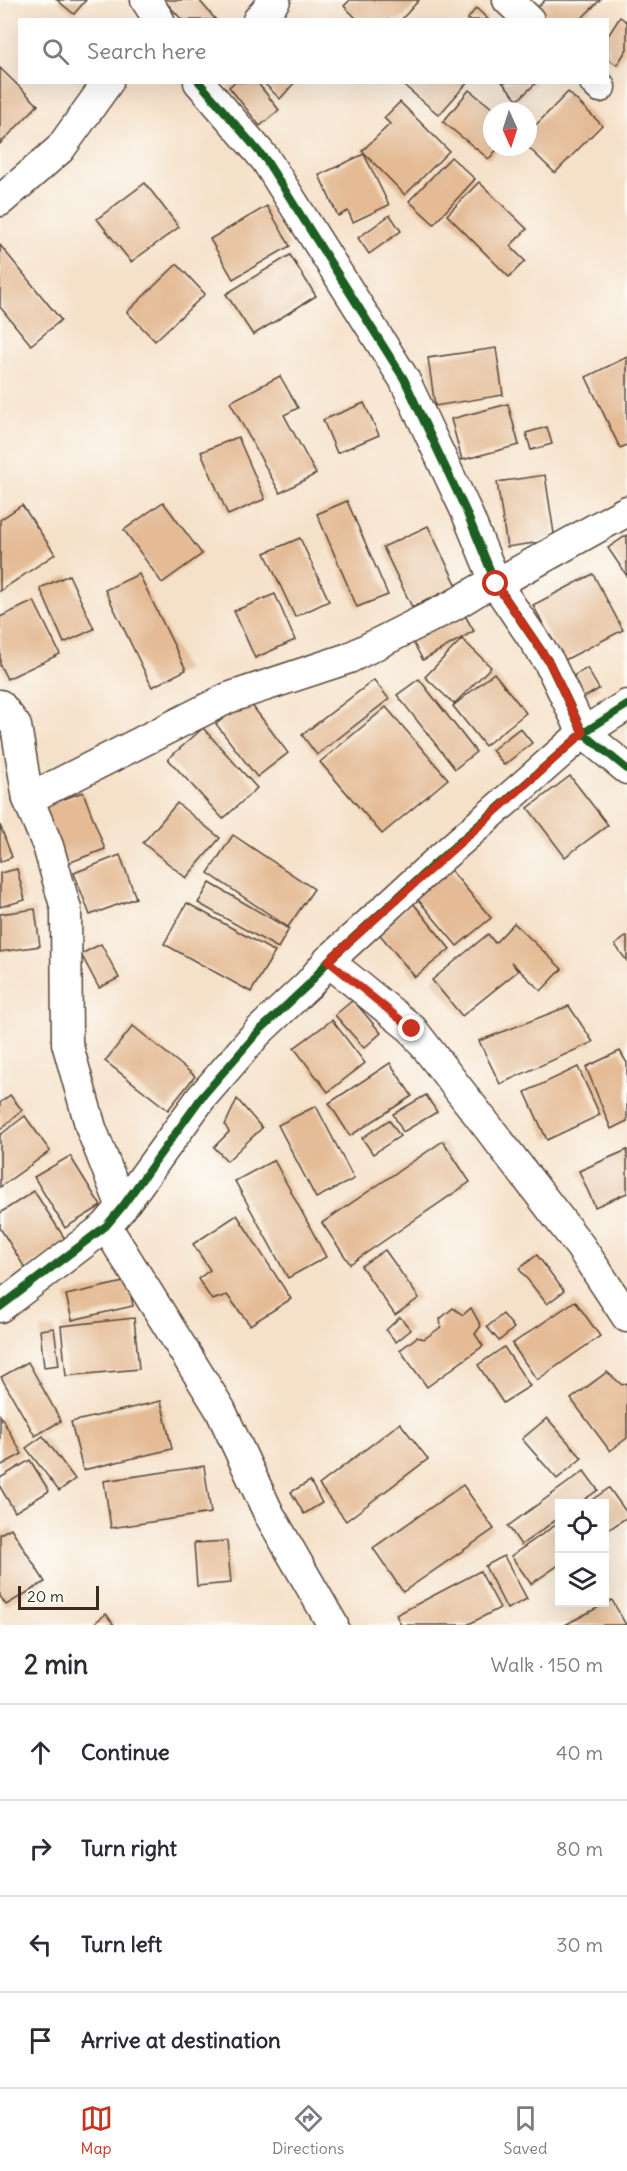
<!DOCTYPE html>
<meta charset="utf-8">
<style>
body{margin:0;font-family:Delius,sans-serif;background:#f7f7f7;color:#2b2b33}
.controls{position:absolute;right:18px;bottom:18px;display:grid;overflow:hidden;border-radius:0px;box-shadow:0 6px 24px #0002}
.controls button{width:54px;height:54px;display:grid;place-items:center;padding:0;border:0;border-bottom:2px solid #e1e1e2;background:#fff;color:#2b2b33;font:30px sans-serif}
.compass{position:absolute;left:483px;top:102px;width:54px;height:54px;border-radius:50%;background:#fff;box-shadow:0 6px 24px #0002;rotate:177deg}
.scale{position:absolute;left:18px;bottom:15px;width:81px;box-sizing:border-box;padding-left:6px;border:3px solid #3b2a1e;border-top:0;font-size:16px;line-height:21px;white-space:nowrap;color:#3b2a1e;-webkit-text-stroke:4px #fdfcf7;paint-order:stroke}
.stop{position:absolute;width:18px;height:18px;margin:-14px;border:4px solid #c8321e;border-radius:50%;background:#fff}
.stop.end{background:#c8321e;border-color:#fff;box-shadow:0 2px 6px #0008}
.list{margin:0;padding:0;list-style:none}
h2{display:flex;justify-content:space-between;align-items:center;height:78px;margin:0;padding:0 24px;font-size:26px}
h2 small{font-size:20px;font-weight:400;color:#7c7c81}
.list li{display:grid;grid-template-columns:39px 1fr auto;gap:18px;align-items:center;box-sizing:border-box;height:96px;padding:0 24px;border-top:2px solid #e1e1e2}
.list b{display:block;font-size:22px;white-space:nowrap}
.list em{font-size:20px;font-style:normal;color:#7c7c81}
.icon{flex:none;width:33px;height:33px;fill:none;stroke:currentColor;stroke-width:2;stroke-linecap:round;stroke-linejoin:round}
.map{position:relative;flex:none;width:627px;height:1625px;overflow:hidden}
.search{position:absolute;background:#fff;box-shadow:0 6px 24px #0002;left:18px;right:18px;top:18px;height:66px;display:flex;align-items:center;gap:15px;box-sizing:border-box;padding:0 21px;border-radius:0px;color:#7c7c81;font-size:22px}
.sheet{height:462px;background:#fff}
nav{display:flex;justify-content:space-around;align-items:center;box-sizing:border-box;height:84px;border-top:2px solid #e1e1e2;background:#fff;font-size:16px;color:#7c7c81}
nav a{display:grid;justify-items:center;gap:3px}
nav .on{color:#c8321e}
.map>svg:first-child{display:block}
.building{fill:#e4bb95}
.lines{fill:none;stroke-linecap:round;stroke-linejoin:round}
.minor-casing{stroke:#574538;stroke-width:33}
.minor{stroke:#fff;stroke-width:30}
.cycleway-casing{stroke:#fdfcf7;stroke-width:11}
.cycleway{stroke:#1b5e20;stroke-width:8}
.route{stroke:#c8321e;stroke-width:8}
</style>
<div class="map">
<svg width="627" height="1625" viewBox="0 0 627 1625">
<rect width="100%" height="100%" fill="#fdfcf7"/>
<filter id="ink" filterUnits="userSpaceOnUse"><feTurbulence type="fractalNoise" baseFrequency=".0167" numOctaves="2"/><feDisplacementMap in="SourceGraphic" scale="12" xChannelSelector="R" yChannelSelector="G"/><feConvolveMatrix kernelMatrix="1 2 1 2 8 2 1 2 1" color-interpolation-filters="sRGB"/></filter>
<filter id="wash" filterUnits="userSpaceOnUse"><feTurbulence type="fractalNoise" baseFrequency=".008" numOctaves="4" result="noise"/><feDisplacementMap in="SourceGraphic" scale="24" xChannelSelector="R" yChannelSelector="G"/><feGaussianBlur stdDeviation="1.35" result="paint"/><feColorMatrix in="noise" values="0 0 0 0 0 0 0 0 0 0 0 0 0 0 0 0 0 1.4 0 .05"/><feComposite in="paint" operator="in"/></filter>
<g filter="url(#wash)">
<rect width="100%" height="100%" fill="#f5e1c9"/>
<g id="blocks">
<g class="building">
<path d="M57,0h29l-12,14z"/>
<path d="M164,0h35l17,20h-34z"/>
<path d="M350,0h69l-18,20h-43l-14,-14z"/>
<path d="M545,0h55l-20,20h-36l-9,-10z"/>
<path d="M476,8l13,12h-22z"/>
<path d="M620,17l7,5v27l-10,16 -9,-6v-23z"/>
<path d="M0,68l38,37 -38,39z"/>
<path d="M235,82h22l22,28 -19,16 -31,-39z"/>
<path d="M263,82h32l-15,17z"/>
<path d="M400,82h68l-29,33z"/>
<path d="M502,82h35l-19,18z"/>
<path d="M469,90l27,21h-4v36h7l-10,12 -46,-37z"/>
<path d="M568,92l34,33 -47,48 -27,-26v-14z"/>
<path d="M400,102l49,49 -44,44 -43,-44 28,-27 -6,-6z"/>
<path d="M364,154l25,51 -36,17 -5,-11 -10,5 -19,-41z"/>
<path d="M451,157l24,22 -41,45 -25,-23z"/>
<path d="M479,182l48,47 -17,17 15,15 -16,16 -62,-62z"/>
<path d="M145,183l34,44 -48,35 -34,-43z"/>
<path d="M267,206l23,40 -57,33 -23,-40z"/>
<path d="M390,215l11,16 -32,23 -11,-16z"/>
<path d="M0,245l61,75 -30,25 -31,-38z"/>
<path d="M290,255l26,41 -63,39 -27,-41z"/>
<path d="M177,264l28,30 -50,47 -28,-29z"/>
<path d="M496,348l7,47 -68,11 -7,-48z"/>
<path d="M627,357v88l-7,3 -34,-71z"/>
<path d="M280,376l18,32 -14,7 32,59 -36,19 -50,-91z"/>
<path d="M364,403l15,32 -42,18 -14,-33z"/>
<path d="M508,404l11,41 -57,15 -11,-41z"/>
<path d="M547,427l5,17 -21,6 -5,-17z"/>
<path d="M238,437l27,62 -37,16 -27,-63z"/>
<path d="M545,475l10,65 -48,7 -10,-65z"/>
<path d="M347,501l41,94 -31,12 -40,-93z"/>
<path d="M163,502l39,52 -40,29 -38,-53z"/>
<path d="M22,505l33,49 -55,37v-71z"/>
<path d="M428,526l29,60 -45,21 -29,-60z"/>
<path d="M627,535v41l-19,-28z"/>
<path d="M300,538l29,63 -34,16 -30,-64z"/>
<path d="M139,574l47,96 -34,17 -47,-97z"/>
<path d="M593,574l30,56 -60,31 -30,-56z"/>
<path d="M69,575l25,54 -30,14 -24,-55z"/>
<path d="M275,594l20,46 -40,18 -21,-47z"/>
<path d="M34,601l26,53 -53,25 -7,-14v-48z"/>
<path d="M460,607l14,24 -51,29 -14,-25z"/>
<path d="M462,639l29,28 -37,37 -29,-27z"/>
<path d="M587,668l12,21 -23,13 -13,-20z"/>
<path d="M494,673l32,40 -41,33 -32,-40z"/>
<path d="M419,679l57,73 -21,17 -58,-74z"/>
<path d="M374,680l15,19 -72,56 -15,-20z"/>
<path d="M248,700l40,53 -31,24 -41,-53z"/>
<path d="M386,707l62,72 -66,55 -62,-72z"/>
<path d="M203,728l54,60 -34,31 -55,-60z"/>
<path d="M520,728l12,15 -28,22 -12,-15z"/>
<path d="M570,776l38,49 -43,32 -37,-49z"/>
<path d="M83,792l22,57 -42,16 -23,-57z"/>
<path d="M177,803l43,35 -34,40 -43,-35z"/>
<path d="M0,825l12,32 -12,5z"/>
<path d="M233,835l81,54 -26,38 -80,-54z"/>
<path d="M120,855l16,43 -46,17 -16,-42z"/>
<path d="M449,868l42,50 -34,28 -42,-50z"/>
<path d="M17,869l8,31 -25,7v-34z"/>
<path d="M210,883l79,46 -11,19 -80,-45z"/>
<path d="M187,903l88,49 -24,40 -87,-48z"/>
<path d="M413,903l37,46 -35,28 -38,-46z"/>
<path d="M35,909l5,37 -40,6v-38z"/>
<path d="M514,923l48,46 -21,22 -30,-29 7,9 -56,45 -30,-36 56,-46 7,9z"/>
<path d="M627,936v25l-12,-16z"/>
<path d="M101,944l18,34 -20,10 -18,-34z"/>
<path d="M353,1000l28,33 -17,15 -29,-33z"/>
<path d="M569,1006l24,36 -93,42 -21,-43z"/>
<path d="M332,1020l33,43 -37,29 -34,-44z"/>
<path d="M133,1026l62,50 -27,34 -63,-49z"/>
<path d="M620,1051l7,12v58l-16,8 -25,-62z"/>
<path d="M390,1063l22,33 -62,40 -21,-33z"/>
<path d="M578,1067l22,48 -53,25 -22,-48z"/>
<path d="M10,1095l12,15 -22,20v-27z"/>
<path d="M426,1095l11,17 -34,20 -10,-18z"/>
<path d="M237,1099l25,29 -35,33 -13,-14 15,-15 -4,-7z"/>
<path d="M316,1106l38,73 -38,19 -38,-73z"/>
<path d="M25,1116l25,35 -50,36v-52z"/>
<path d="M389,1120l11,16 -27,18 -11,-16z"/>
<path d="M443,1141l27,41 -120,82 -28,-41z"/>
<path d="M627,1150v43l-32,14 -16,-36z"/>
<path d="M70,1156l31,50 -36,22 -31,-51z"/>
<path d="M274,1160l52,97 -38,21 -53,-97z"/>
<path d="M34,1191l33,51 -42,26 -25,-40v-15z"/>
<path d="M237,1215l54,84 -41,26 -23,-30 -15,5 -14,-21 12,-9 -17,-26z"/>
<path d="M385,1250l34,48 -24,17 -34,-49z"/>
<path d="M537,1255l27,36 -17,13 -28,-35z"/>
<path d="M128,1281l5,25 -61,14 -6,-25z"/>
<path d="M575,1301l25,35 -63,44 -25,-36z"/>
<path d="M453,1308l10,7 8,-7 10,18 -6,8 8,12 -56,41 -27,-37 17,-13 7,2 17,-12 -1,-8z"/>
<path d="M503,1314l11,14 -15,13 -12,-14z"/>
<path d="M400,1317l11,13 -15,12 -10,-12z"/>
<path d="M134,1318l5,51 -73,7 -5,-50z"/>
<path d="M54,1328l5,37 -15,2 -4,-37z"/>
<path d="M504,1347l26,39 -27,17 -25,-38z"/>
<path d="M28,1362l33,59 -26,15 -34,-59z"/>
<path d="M607,1372l15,13 5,-2v55l-17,13 -39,-52z"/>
<path d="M161,1401l11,48 -89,21 -12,-48z"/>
<path d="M0,1415l22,39 -22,12z"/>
<path d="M547,1418l35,40 -25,21 -35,-40z"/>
<path d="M400,1423l28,36 -82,62 -27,-36z"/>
<path d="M43,1436l32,43 -16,12 -33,-43z"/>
<path d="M30,1460l19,31 -34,21 -15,-25v-9z"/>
<path d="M204,1466l7,47 -100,15 -7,-47z"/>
<path d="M584,1471l14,19 -20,14h-18v13l-39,28 -13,-19z"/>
<path d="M310,1481l12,22 -18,11 -13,-22z"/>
<path d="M463,1485l31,44 -91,63 -30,-44z"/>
<path d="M609,1488l18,25v4l-23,16v-29h-18z"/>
<path d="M560,1522v42l-29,20 -20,-28z"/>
<path d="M11,1528l34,54 -39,23 -6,-9v-62z"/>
<path d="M227,1541l4,42 -34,3 -3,-43z"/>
<path d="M504,1556l23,43 -20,10 -22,-43z"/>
<path d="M480,1571l20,37 -33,17h-66l-5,-10z"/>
<path d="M612,1600l14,25h-61z"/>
<path d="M106,1614l8,11h-22z"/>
</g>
</g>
</g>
<g filter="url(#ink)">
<use href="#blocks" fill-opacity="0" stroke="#574538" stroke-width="1.5"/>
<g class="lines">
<g class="minor-casing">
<g id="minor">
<path d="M146,0l13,20"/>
<path d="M508,0l21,20"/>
<path d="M258,20l17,-20"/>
<path d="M199,82l67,78 138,219 62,132 30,73 53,78 34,71 44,36"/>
<path d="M595,82l5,5"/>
<path d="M0,201l60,-52 48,-67"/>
<path d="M0,705l16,21 12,73 20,47 18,63 1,134 24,85 31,79"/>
<path d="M28,799l200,-101 121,-40 105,-53 26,-16 16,-5 131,-73"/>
<path d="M328,961l84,68 168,217 47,71"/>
<path d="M106,1226l114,183 49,105 64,111"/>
<path d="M0,1307l106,-81 16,-19 79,-109 57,-66 51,-48 19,-23 105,-96 150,-132 44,-28"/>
</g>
</g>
<use href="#minor" class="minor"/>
<g class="cycleway-casing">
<g id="cycleway">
<path d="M199,82l67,78 138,219 62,132 30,73 53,78 34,71 44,36"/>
<path d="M0,1307l106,-81 16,-19 79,-109 57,-66 51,-48 19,-23 105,-96 150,-132 44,-28"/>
</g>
</g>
<use href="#cycleway" class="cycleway"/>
</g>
</g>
<g class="lines" filter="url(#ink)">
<path class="route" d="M412,1029l-84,-68 255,-228 -34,-71 -53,-78"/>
</g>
</svg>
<div class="controls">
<button><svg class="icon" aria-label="locate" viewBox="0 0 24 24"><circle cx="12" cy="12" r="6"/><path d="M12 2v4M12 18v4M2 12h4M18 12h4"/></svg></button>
<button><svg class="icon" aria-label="layers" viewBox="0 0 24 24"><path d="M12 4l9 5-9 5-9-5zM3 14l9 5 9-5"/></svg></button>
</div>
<svg class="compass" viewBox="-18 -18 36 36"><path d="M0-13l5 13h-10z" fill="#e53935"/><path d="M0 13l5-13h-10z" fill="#7c7c81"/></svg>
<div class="scale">20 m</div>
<div class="stop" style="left:496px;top:584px"></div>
<div class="stop end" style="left:412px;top:1029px"></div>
<div class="search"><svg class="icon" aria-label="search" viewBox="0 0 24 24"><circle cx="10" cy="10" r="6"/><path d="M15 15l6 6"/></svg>Search here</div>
</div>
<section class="sheet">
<h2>2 min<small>Walk · 150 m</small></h2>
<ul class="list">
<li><svg class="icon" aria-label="ahead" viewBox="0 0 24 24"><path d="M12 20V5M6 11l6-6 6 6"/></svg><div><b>Continue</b></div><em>40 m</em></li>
<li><svg class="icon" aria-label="right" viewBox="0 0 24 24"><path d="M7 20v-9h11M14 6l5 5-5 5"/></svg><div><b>Turn right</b></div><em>80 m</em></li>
<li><svg class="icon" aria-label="left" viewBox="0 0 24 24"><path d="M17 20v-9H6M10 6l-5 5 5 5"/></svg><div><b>Turn left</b></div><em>30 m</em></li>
<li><svg class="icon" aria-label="arrive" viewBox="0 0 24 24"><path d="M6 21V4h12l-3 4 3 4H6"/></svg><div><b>Arrive at destination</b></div></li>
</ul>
</section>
<nav>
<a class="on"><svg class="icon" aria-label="map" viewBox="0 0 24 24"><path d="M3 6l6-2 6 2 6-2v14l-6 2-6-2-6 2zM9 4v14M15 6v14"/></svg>Map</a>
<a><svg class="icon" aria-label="directions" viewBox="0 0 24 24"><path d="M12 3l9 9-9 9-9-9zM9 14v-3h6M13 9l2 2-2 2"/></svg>Directions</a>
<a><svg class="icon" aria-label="saved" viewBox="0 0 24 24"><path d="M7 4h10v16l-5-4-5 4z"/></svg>Saved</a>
</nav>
